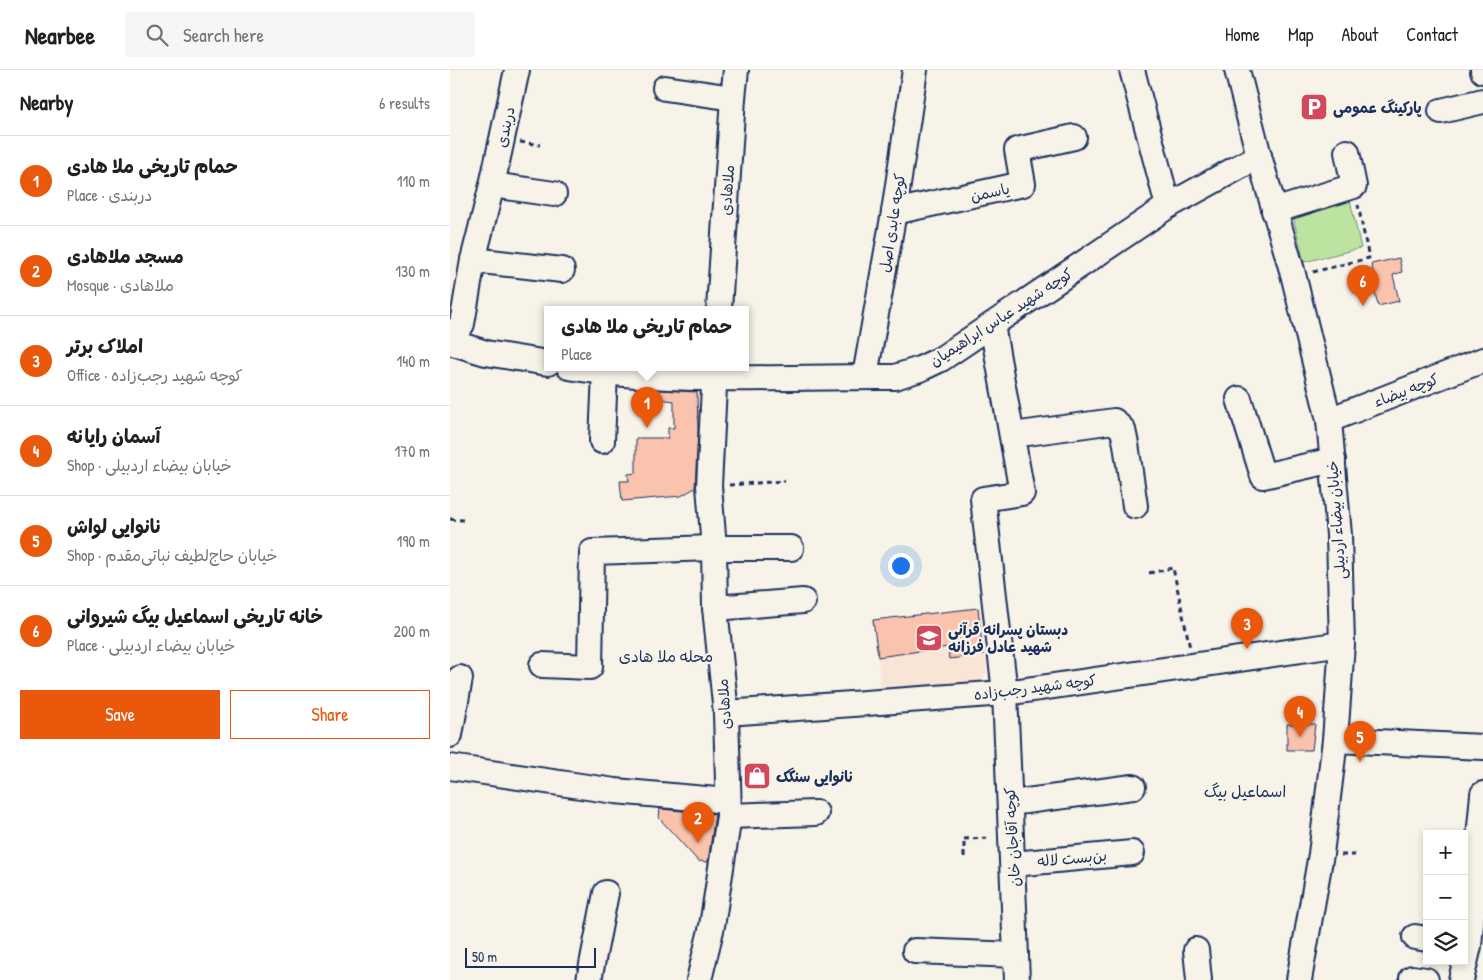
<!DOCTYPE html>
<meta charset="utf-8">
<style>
body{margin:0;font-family:"Patrick Hand","Playpen Sans Arabic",sans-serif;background:#f6f6f6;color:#202124}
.controls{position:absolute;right:15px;bottom:15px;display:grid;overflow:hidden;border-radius:0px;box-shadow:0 2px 8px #0003}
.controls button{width:45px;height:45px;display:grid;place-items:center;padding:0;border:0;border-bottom:1px solid #e0e0e0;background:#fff;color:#202124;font:25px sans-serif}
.scale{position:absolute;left:15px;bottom:12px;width:131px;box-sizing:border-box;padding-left:5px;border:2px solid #1b2f5e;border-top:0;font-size:14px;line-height:18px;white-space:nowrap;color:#1b2f5e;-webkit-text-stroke:4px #f7f3e8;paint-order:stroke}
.you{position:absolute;left:450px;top:495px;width:18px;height:18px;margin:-12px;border:4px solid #fff;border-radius:50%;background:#1a73e8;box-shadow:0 0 0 8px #1a73e833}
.badge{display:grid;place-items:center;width:32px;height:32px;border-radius:50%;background:#ea580c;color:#fff;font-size:16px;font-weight:700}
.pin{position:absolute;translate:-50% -41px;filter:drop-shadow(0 1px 2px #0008)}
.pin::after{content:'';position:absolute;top:26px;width:18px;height:15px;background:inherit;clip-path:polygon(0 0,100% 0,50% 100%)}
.popup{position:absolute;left:94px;top:236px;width:205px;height:65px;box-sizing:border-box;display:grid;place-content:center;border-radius:0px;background:#fff;filter:drop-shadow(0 1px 4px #0005);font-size:16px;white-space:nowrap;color:#757577}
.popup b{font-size:19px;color:#202124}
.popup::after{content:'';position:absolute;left:50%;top:100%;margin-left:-10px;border:10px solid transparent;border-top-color:#fff}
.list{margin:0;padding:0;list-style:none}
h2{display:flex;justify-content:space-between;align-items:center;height:65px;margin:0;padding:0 20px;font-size:21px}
h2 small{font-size:16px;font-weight:400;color:#757577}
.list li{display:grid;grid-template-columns:32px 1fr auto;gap:15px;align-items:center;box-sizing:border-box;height:90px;padding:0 20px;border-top:1px solid #e0e0e0}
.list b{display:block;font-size:19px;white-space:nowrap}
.list p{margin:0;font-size:16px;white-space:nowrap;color:#757577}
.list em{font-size:16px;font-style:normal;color:#757577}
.actions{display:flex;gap:10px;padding:15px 20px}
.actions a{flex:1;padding:11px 0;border:1px solid #ea580c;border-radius:0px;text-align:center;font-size:18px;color:#ea580c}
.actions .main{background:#ea580c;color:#fff}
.icon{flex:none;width:28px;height:28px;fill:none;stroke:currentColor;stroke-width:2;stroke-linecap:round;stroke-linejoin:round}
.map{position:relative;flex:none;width:1033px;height:910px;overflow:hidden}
header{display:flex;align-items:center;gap:30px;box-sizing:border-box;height:70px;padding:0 25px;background:#fff;border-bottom:1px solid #e0e0e0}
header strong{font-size:24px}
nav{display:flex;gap:28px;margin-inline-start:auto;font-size:18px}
.search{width:350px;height:45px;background:#f6f6f6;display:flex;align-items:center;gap:12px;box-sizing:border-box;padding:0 18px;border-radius:0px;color:#757577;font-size:19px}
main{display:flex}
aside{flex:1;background:#fff}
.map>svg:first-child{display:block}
.built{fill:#f8e5d6}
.green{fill:#bce4a0;stroke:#6c8a7f}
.building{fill:#fac3ad;stroke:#1b2f5e}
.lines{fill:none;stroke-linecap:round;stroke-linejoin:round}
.minor-casing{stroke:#1b2f5e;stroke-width:28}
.path{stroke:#1b2f5e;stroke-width:3;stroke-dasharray:5 4;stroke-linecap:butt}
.minor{stroke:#f7f3e8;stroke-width:24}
.labels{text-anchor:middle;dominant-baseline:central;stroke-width:4.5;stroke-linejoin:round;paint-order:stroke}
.poi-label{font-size:15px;font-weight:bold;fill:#1b2f5e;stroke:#f7f3e8;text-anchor:start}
.street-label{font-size:15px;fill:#1b2f5e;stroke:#f7f3e8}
.neighbourhood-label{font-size:16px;fill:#1b2f5e;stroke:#f7f3e8}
</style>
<header>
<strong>Nearbee</strong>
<div class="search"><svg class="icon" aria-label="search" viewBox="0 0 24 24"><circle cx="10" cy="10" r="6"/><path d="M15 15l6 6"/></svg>Search here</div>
<nav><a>Home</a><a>Map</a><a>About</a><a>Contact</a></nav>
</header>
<main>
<aside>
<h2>Nearby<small>6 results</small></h2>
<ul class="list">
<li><span class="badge">1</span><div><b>حمام تاریخی ملا هادی</b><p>Place · دربندی</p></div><em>110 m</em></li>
<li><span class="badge">2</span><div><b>مسجد ملاهادی</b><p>Mosque · ملاهادی</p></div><em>130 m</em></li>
<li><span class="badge">3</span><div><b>املاک برتر</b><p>Office · کوچه شهید رجب‌زاده</p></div><em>140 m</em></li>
<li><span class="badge">4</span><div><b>آسمان رایانه</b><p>Shop · خیابان بیضاء اردبیلی</p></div><em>170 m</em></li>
<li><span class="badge">5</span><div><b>نانوایی لواش</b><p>Shop · خیابان حاج‌لطیف نباتی‌مقدم</p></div><em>190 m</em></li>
<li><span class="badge">6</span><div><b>خانه تاریخی اسماعیل بیگ شیروانی</b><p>Place · خیابان بیضاء اردبیلی</p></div><em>200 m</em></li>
</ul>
<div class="actions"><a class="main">Save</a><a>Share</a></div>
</aside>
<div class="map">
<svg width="1033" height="910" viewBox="0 0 1033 910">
<rect width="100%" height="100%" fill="#f7f3e8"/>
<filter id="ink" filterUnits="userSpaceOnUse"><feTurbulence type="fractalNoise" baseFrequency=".02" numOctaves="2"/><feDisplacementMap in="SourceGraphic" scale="10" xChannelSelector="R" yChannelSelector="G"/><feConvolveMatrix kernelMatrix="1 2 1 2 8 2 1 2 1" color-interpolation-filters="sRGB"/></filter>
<g filter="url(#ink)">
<path class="built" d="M530,537l7,65 -7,10 -99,6 -8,-68z"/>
<path class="green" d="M900,130l11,48 -57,14 -12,-49z"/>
<g class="building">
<path d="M949,188l3,14 -9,3 6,26 -21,5 -6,-28h3l-4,-14z"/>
<path d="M194,319l53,3 1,38 -3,58 -14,8 -59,5 -2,-20h9l-1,-7 8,-1v-35h32v-10h6v-27l-30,-4z"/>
<path d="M528,538l5,47 -34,4 -1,-12 -70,10 -5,-37z"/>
<path d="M837,654h28l-3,26h-25z"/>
<path d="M210,739l55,5 -7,48 -10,-1 -39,-43z"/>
</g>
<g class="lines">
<g class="minor-casing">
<g id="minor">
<path d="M682,0l36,136"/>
<path d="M787,0l22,86 34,118 36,146 10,115 3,109 -7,96 -14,114 -22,126"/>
<path d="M1033,0v1"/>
<path d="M215,18l68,10"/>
<path d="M991,41l42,-10"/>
<path d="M42,115l62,9"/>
<path d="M824,141l80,-25 -7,-34"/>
<path d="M444,142l129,-28 -6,-34 57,-13"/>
<path d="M23,190l89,10"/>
<path d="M269,239l14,-211 3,-28"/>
<path d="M542,255l30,168 -39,6 22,194 12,287"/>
<path d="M0,269l12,-15 11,-64 19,-75 25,-115"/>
<path d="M0,272l36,11 62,10"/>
<path d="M119,297c107,18 217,9 326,10l25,-8 21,-10 227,-153 91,-50"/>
<path d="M415,306l29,-164 21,-142"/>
<path d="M789,329l24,77 70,-16"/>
<path d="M879,350l154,-60"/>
<path d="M563,365l101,-14 9,9 3,14 9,62"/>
<path d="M152,371l3,-68"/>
<path d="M265,538l88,-7"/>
<path d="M92,595l48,2 2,-115 122,-4h77"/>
<path d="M276,643l279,-20 337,-49"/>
<path d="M0,665l10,-57"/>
<path d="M885,670l148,7"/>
<path d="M0,697l165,24 113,10"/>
<path d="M560,733l123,-16"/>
<path d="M279,746l87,-3"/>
<path d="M563,794l119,-11"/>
<path d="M965,867l12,2"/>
<path d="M746,880l3,30"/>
<path d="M465,881l101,4"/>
<path d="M962,908l14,2"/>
<path d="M139,910l17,-87"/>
<path d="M249,910l13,-54 17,-110 -3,-103 -11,-105 -1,-60 -5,-62 6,-119"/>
<path d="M1011,910l8,-34 14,-152"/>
</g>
</g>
<g class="path">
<path d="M70,72l20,3"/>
<path d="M863,202l56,-14 -11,-53"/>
<path d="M279,415l56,-4"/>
<path d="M0,449l13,1"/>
<path d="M699,503l24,-5 17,80"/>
<path d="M891,785h16"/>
<path d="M514,787v-18l27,-1"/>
</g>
<use href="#minor" class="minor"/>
</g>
</g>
<defs>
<g id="parking-square" transform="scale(1.4375)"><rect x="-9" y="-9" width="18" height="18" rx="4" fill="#d1495b" stroke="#f7f3e8"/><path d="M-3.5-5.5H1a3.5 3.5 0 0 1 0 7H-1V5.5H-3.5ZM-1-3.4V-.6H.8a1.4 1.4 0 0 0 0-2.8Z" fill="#fff"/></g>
<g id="school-square" transform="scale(1.4375)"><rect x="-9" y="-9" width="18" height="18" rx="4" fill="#d1495b" stroke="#f7f3e8"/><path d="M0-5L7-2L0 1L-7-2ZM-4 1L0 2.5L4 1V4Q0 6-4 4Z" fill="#fff"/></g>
<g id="shop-square" transform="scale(1.4375)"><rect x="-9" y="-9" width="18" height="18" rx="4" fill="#d1495b" stroke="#f7f3e8"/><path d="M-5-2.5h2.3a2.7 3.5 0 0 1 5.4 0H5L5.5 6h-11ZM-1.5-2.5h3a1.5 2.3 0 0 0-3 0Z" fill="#fff"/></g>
</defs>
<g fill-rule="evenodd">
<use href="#parking-square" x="864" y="37"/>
<use href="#school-square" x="479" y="568"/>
<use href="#shop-square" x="307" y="706"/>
</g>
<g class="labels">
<g class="poi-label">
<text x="883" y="37">پارکینگ عمومی</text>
<text x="498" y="559">دبستان پسرانه قرآنی<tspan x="498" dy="17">شهید عادل فرزانه</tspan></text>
<text x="326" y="706">نانوایی سنگک</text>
</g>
<g class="street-label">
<text transform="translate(55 57) rotate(-78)">دربندی</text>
<text transform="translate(277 120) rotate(-86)">ملاهادی</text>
<text transform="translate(540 122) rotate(-12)">یاسمن</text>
<text transform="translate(442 153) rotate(-81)">کوچه عابدی اصل</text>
<text transform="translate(551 247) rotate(-33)">کوچه شهید عباس ابراهیمیان</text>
<text transform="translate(956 320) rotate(-21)">کوچه بیضاء</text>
<text transform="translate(886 450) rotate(-94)">خیابان بیضاء اردبیلی</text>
<text transform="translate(585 617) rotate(-7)">کوچه شهید رجب‌زاده</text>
<text transform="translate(274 634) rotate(-94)">ملاهادی</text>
<text transform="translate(562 767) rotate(-93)">کوچه آقاجان خان</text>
<text transform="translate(622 788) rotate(-5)">بن‌بست لاله</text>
</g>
<g class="neighbourhood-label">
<text x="216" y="586">محله ملا هادی</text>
<text x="795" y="721">اسماعیل بیگ</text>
</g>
</g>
</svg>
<div class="controls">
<button>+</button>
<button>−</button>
<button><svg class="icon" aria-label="layers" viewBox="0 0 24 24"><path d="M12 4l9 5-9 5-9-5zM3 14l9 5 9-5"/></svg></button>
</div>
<div class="scale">50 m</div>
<div class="you"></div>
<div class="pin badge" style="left:197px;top:358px">1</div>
<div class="popup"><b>حمام تاریخی ملا هادی</b>Place</div>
<div class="pin badge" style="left:248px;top:773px">2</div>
<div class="pin badge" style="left:797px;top:579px">3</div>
<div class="pin badge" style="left:850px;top:667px">4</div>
<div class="pin badge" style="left:910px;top:692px">5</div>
<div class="pin badge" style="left:913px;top:236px">6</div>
</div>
</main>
